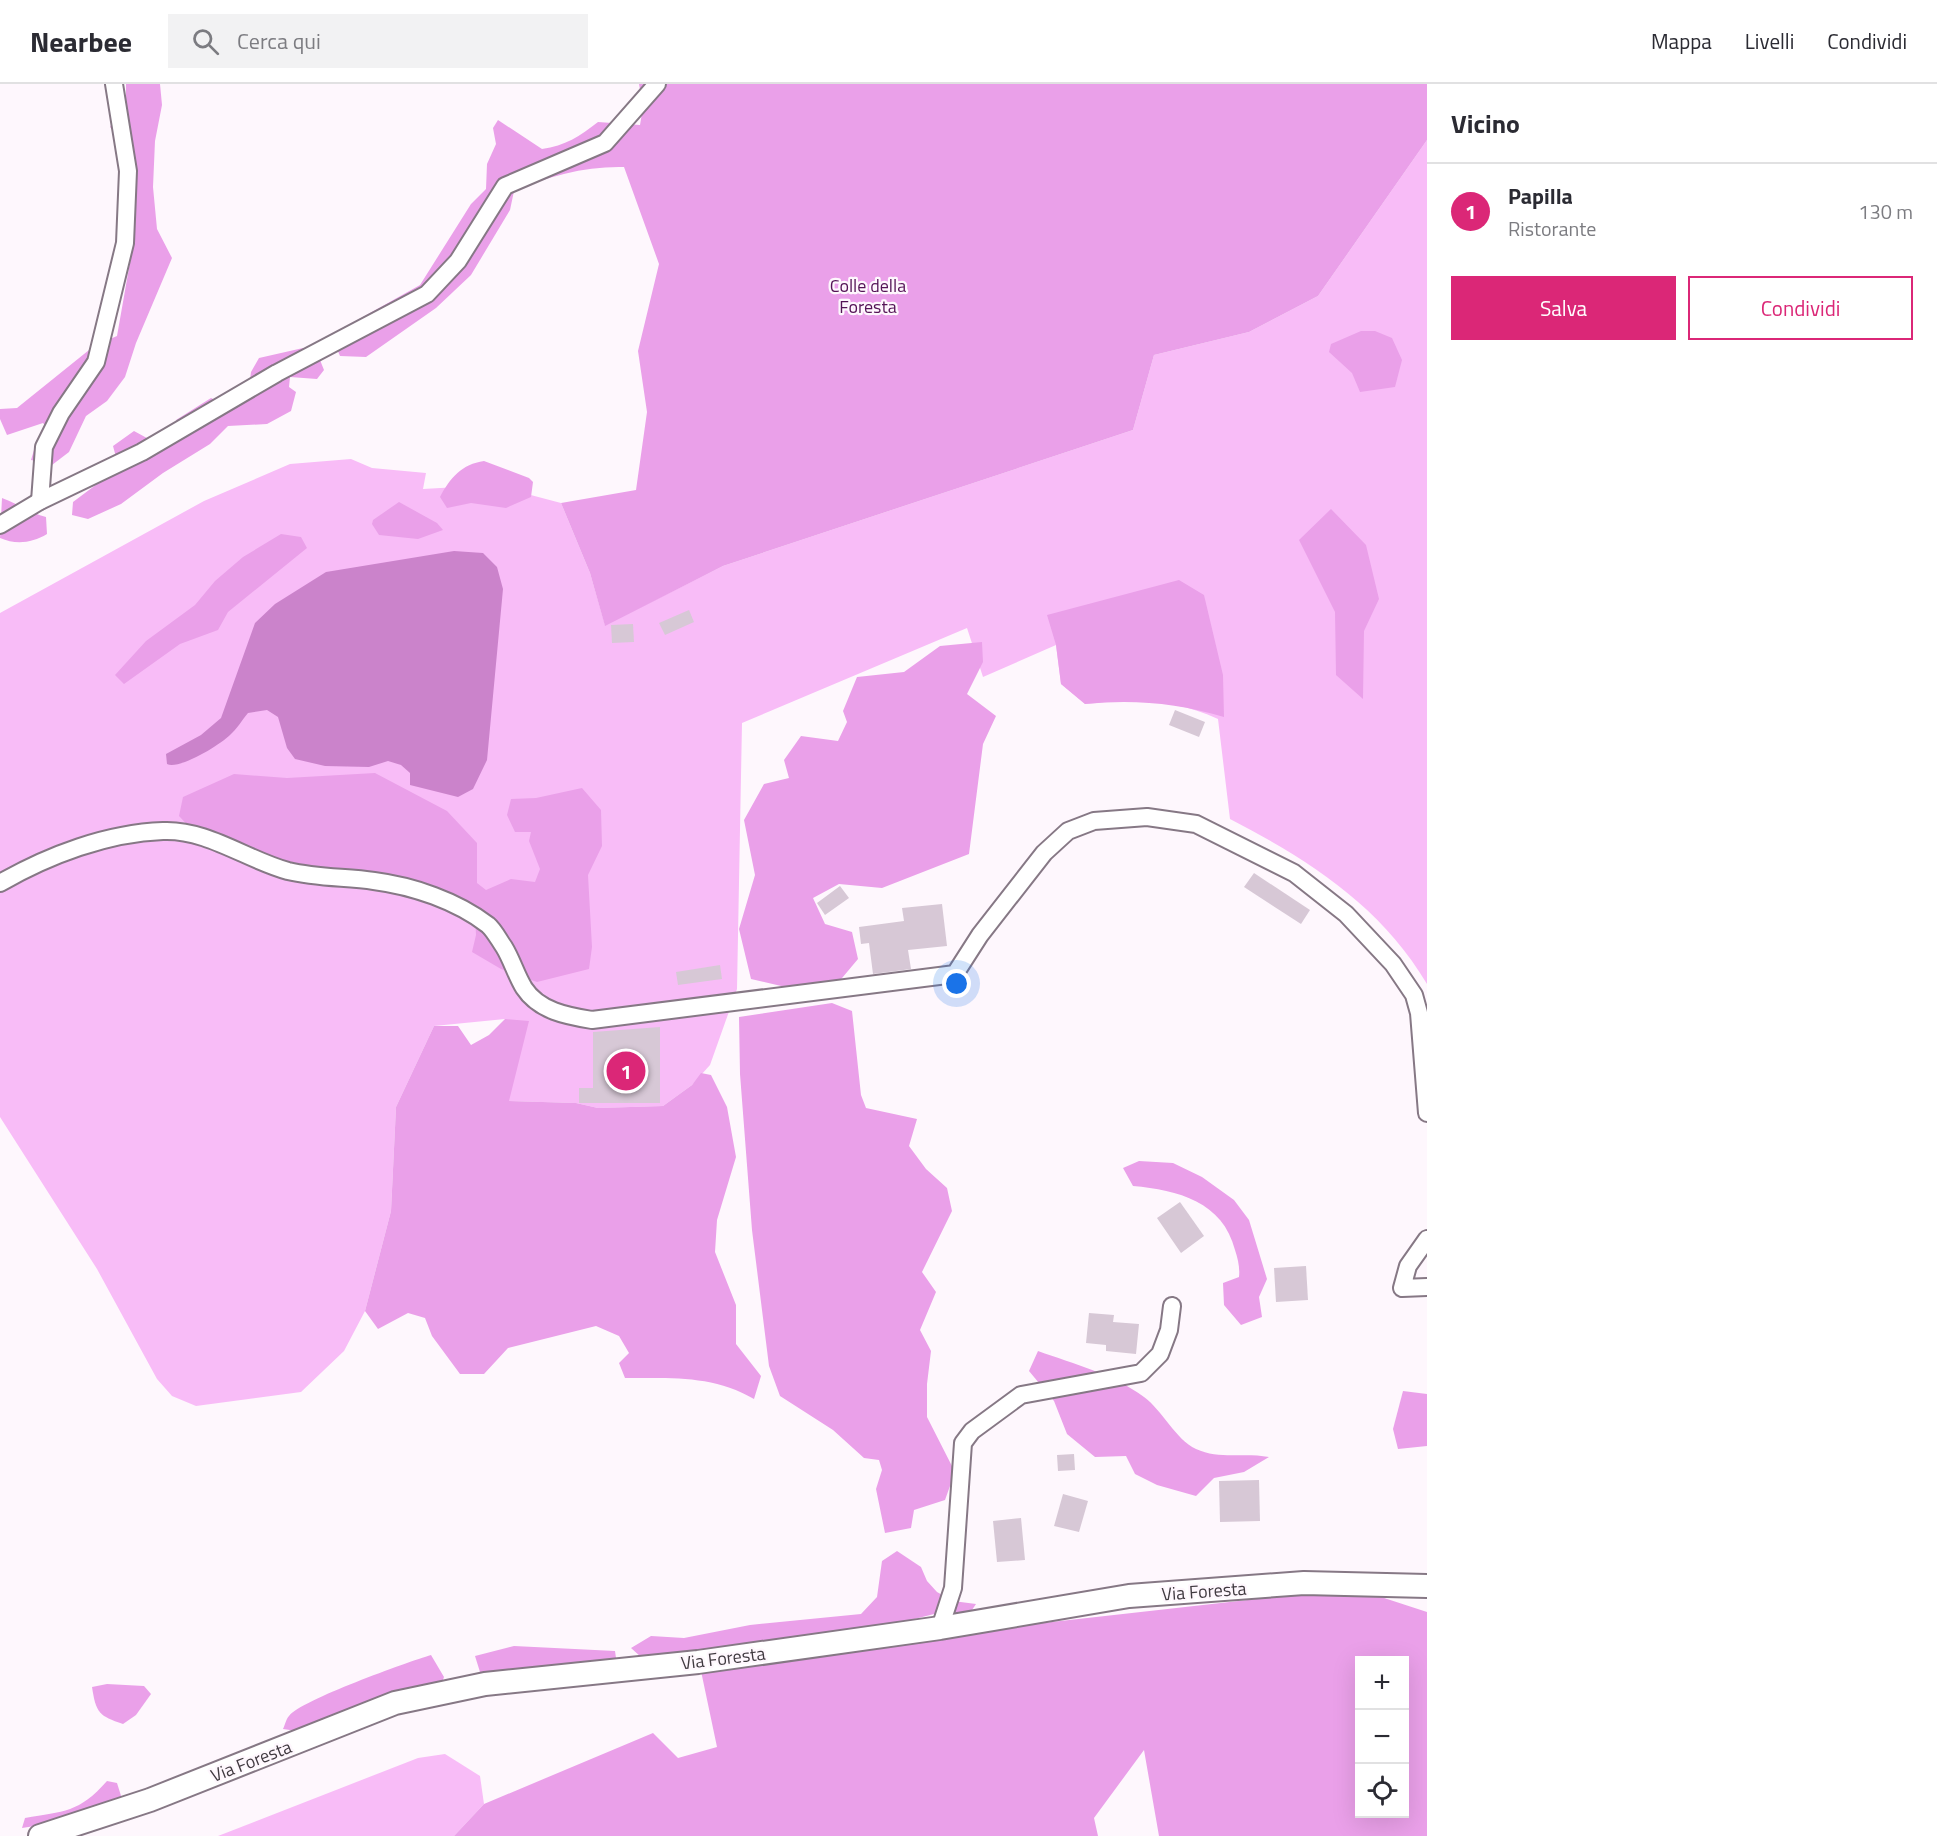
<!DOCTYPE html>
<html lang="it">
<meta charset="utf-8">
<style>
body{margin:0;font-family:"Titillium Web",sans-serif;background:#f2f2f3;color:#2b2b33}
.controls{position:absolute;right:18px;bottom:18px;display:grid;overflow:hidden;border-radius:0px;box-shadow:0 6px 24px #0002}
.controls button{width:54px;height:54px;display:grid;place-items:center;padding:0;border:0;border-bottom:2px solid #e1e1e2;background:#fff;color:#2b2b33;font:30px sans-serif}
.you{position:absolute;left:957px;top:900px;width:21px;height:21px;margin:-15px;border:4px solid #fff;border-radius:50%;background:#1a73e8;box-shadow:0 0 0 9px #1a73e833}
.badge{display:grid;place-items:center;width:39px;height:39px;border-radius:50%;background:#db2777;color:#fff;font-size:20px;font-weight:700}
.pin{position:absolute;translate:-50% -50%;border:3px solid #fff;box-shadow:0 2px 6px #0006}
.list{margin:0;padding:0;list-style:none}
h2{display:flex;justify-content:space-between;align-items:center;height:78px;margin:0;padding:0 24px;font-size:26px}
h2 small{font-size:20px;font-weight:400;color:#7c7c81}
.list li{display:grid;grid-template-columns:39px 1fr auto;gap:18px;align-items:center;box-sizing:border-box;height:96px;padding:0 24px;border-top:2px solid #e1e1e2}
.list b{display:block;font-size:22px;white-space:nowrap}
.list p{margin:0;font-size:20px;white-space:nowrap;color:#7c7c81}
.list em{font-size:20px;font-style:normal;color:#7c7c81}
.actions{display:flex;gap:12px;padding:18px 24px}
.actions a{flex:1;padding:14px 0;border:2px solid #db2777;border-radius:0px;text-align:center;font-size:21px;color:#db2777}
.actions .main{background:#db2777;color:#fff}
.icon{flex:none;width:33px;height:33px;fill:none;stroke:currentColor;stroke-width:2;stroke-linecap:round;stroke-linejoin:round}
.map{position:relative;flex:none;width:1427px;height:1752px;overflow:hidden}
header{display:flex;align-items:center;gap:36px;box-sizing:border-box;height:84px;padding:0 30px;background:#fff;border-bottom:2px solid #e1e1e2}
header strong{font-size:28px}
nav{display:flex;gap:33px;margin-inline-start:auto;font-size:21px}
.search{width:420px;height:54px;background:#f2f2f3;display:flex;align-items:center;gap:15px;box-sizing:border-box;padding:0 21px;border-radius:0px;color:#7c7c81;font-size:22px}
main{display:flex}
aside{flex:1;background:#fff}
.map>svg:first-child{display:block}
.green{fill:#f8bcf7}
.forest{fill:#eaa0e9;fill-rule:evenodd}
.water{fill:#cb83cb}
.building{fill:#d7c8d6}
.lines{fill:none;stroke-linecap:round;stroke-linejoin:round}
.street-casing{stroke:#867885;stroke-width:20}
.secondary-casing{stroke:#867885;stroke-width:26}
.street{stroke:#fff;stroke-width:16}
.secondary{stroke:#fff;stroke-width:22}
.labels{text-anchor:middle;dominant-baseline:central;stroke-width:4.5;stroke-linejoin:round;paint-order:stroke}
.park-label{font-size:18px;fill:#541356;stroke:#fef7fd}
.street-label{font-size:18px;fill:#403a40;stroke:#fef7fd}
</style>
<header>
<strong>Nearbee</strong>
<div class="search"><svg class="icon" aria-label="search" viewBox="0 0 24 24"><circle cx="10" cy="10" r="6"/><path d="M15 15l6 6"/></svg>Cerca qui</div>
<nav><a>Mappa</a><a>Livelli</a><a>Condividi</a></nav>
</header>
<main>
<div class="map">
<svg width="1427" height="1752" viewBox="0 0 1427 1752">
<rect width="100%" height="100%" fill="#fef7fd"/>
<g class="green">
<path d="M1427,56v844c-46,-78 -118,-124 -197,-165l-12,-100c-41,-20 -88,-20 -133,-15l-24,-20 -5,-39 -73,32 -16,-49 -225,95 -5,266 -27,76 -18,20 -29,21 -65,2 -22,-5 -68,-2 -3,-82 -71,7 -38,81 -5,104 -26,100 -21,40 -43,41 -105,14 -24,-10 -15,-17 -60,-110 -97,-152v-504l204,-112 86,-37 61,-5 21,9 54,5 -3,16 70,-4 68,18 29,70 15,52 118,-59 410,-136 21,-75 95,-23 69,-36z"/>
<path d="M445,1670l35,22 4,28 -30,32h-236l200,-78z"/>
</g>
<g class="forest">
<path d="M126,0h34l2,21 -7,36 -2,46 4,42 15,29 -36,85 -11,34 -18,24 -21,15 -17,36 -17,13 -21,-5 6,-20 12,-10 -6,-7 -36,12 -7,-16v-10l17,-1 77,-62 23,-10 18,-102 -3,-77 -4,-10 -18,-20 16,-24z"/>
<path d="M639,0h788v56l-109,156 -69,36 -95,23 -21,75 -410,136 -118,60 -15,-53 -29,-70 75,-13 11,-78 -9,-61 21,-87 -35,-97c-38,-1 -76,9 -110,24l-4,19 -39,65 -35,33 -70,49 -26,-1 -6,-14 2,-10 84,-47 51,-81 15,-15 1,-25 9,-20 -3,-16 5,-8 44,29c23,-3 38,-13 56,-27l42,3 3,-18z"/>
<path d="M1361,247h14l17,7 10,22 -7,27 -35,5 -8,-19 -23,-21 2,-8z"/>
<path d="M303,264l13,2 8,20 -7,9 -27,-2 -1,10 7,5 -5,19 -24,13 -39,2 -18,18 -47,29 -42,31 -33,15 -16,-4 1,-13 24,-18 23,-12 -7,-26 21,-15 22,12 32,-12 -12,-11 35,-22 23,11 14,-14 3,-23 8,-14z"/>
<path d="M484,377l45,17 4,4 -2,15 -25,11 -35,-5 -24,5 -7,-11c10,-19 22,-33 44,-36z"/>
<path d="M2,414c16,6 28,15 44,19l1,17c-15,9 -31,11 -47,4z"/>
<path d="M399,418l38,21 6,7 -25,9 -39,-4 -7,-11 1,-4z"/>
<path d="M1331,425l35,36 13,54 -15,32 -1,68 -27,-24 -1,-63 -36,-72z"/>
<path d="M281,450l20,3 6,11 -79,64 -10,18 -38,14 -56,40 -9,-9 31,-34 49,-36 20,-24 28,-24z"/>
<path d="M1179,496l25,15 19,80 1,42c-46,-14 -91,-18 -139,-13l-24,-20 -5,-39 -9,-30z"/>
<path d="M982,558l1,20 -16,32 29,22 -13,28 -14,110 -87,34 -43,-4 -26,14 12,26 27,8 6,27 -21,25 -43,5 -43,-10 -12,-50 16,-54 -11,-55 20,-36 25,-6 -5,-18 17,-24 37,5 9,-19 -4,-11 14,-34 47,-5 36,-26z"/>
<path d="M375,689l72,38 30,32v40l9,7 25,-11 24,3 5,-13 -11,-28 2,-9h-16l-8,-17 4,-16 25,-1 46,-10 19,22 1,36 -14,29 4,72 -3,22 -52,13 -36,-13 -29,-17 4,-17 -1,-24 -146,-34 -135,-45 -15,-16 4,-19 51,-23 53,4z"/>
<path d="M832,919l20,8 9,84 5,13 51,11 -8,27 17,23 21,19 5,23 -30,61 14,20 -16,38 11,21 -4,33v33l28,55 -10,28 -31,10 -3,18 -26,5 -9,-44 6,-19 -3,-10 -15,-2 -31,-28 -53,-34 -11,-30 -17,-136 -12,-156 -1,-57z"/>
<path d="M505,935l24,2 -20,80 67,2 22,5 65,-2 29,-21 9,-12 10,2 16,32 9,50 -19,63 -2,32 21,53v39l25,32 -7,23c-40,-24 -83,-21 -129,-21l-6,-15 10,-10 -10,-17 -23,-10 -88,22 -24,26h-24l-28,-38 -7,-18 -17,-5 -30,16 -13,-18 26,-100 5,-104 38,-81h24l13,19 18,-10z"/>
<path d="M1139,1077l34,2 29,14 32,23 15,20 18,59 -8,18 3,20 -21,8 -17,-20 -1,-22 16,-6c1,-9 -1,-18 -4,-27 -12,-48 -57,-60 -102,-64l-10,-18z"/>
<path d="M1038,1267c36,13 75,23 106,46 19,14 31,42 52,52 24,11 48,3 73,8l-25,15 -30,6 -18,18 -39,-11 -22,-11 -9,-18 -31,1 -28,-23 -13,-33 -25,-30z"/>
<path d="M1403,1307l24,3v52l-29,3 -5,-20z"/>
<path d="M897,1467l24,16 6,14 10,11 16,9 23,3 -8,12 -26,3 -8,-5 -39,10 -244,42 -20,-18 20,-12 33,2 66,-13 111,-11 16,-17 5,-36z"/>
<path d="M1301,1510l77,2 49,16v224h-268l-15,-86 -50,68 4,18h-644l30,-32 169,-71 25,25 39,-11 -16,-76 280,-41zM1360,1576h44v154h-44z"/>
<path d="M514,1562l101,5 2,14 -111,10 -26,-3 -5,-16z"/>
<path d="M431,1571l13,22 -3,8 -67,13 -70,34 -21,-3c2,-4 3,-10 6,-13 12,-16 119,-54 142,-61z"/>
<path d="M107,1600l37,2 7,8 -15,21 -13,9c-24,-8 -27,-11 -31,-37z"/>
<path d="M107,1697l10,2 5,16 -68,24 -32,5 3,-10c39,-7 54,-5 82,-37z"/>
</g>
<path class="water" d="M454,467l29,2 14,14 6,22 -16,171 -14,29 -15,8 -48,-12v-12l-9,-8 -13,-4 -19,6 -44,-1 -30,-7 -8,-11 -9,-31 -11,-7 -19,3c-6,7 -11,16 -18,22 -10,10 -51,35 -63,29l-1,-10 35,-19 20,-17 34,-95 20,-19 51,-32z"/>
<g class="building">
<path d="M689,526l5,12 -29,13 -6,-12z"/>
<path d="M633,540l1,18 -22,1 -1,-18z"/>
<path d="M1175,626l30,12 -6,15 -30,-12z"/>
<path d="M1254,789l56,37 -9,14 -57,-37z"/>
<path d="M840,802l9,12 -24,17 -8,-12z"/>
<path d="M942,820l5,42 -39,4 3,19 -38,5 -4,-31 -8,1 -2,-17 45,-6 -2,-13z"/>
<path d="M720,881l2,14 -44,6 -2,-13z"/>
<path d="M660,943v76h-81v-15h14v-56z"/>
<path d="M1180,1118l24,34 -23,17 -24,-35z"/>
<path d="M1306,1182l2,34 -32,2 -2,-34z"/>
<path d="M1089,1229l25,2 -1,7 26,2 -3,30 -30,-3v-6l-20,-2z"/>
<path d="M1074,1370l1,16 -17,1 -1,-16z"/>
<path d="M1259,1396l1,41 -40,1 -1,-41z"/>
<path d="M1063,1410l25,7 -9,31 -25,-6z"/>
<path d="M1021,1434l4,42 -28,2 -4,-41z"/>
</g>
<g class="lines">
<g class="street-casing">
<g id="street">
<path d="M40,417l4,-54 17,-34 35,-51 29,-119 3,-72 -14,-87"/>
<path d="M0,441l40,-24 102,-49 135,-79 150,-79 31,-33 47,-75 100,-43 52,-59"/>
<path d="M0,799c49,-28 107,-50 163,-52 44,-2 84,29 125,40 29,7 58,6 86,10 39,5 83,20 114,44 6,5 11,15 16,22 8,13 12,28 20,41 15,23 43,28 68,32l363,-46 25,-39 64,-82 24,-22 26,-10 53,-4 49,7 98,49 52,41 47,50 21,31 5,18 8,100"/>
<path d="M1427,1155l-19,27 -6,22 25,-1"/>
<path d="M940,1544l13,-40 10,-145 9,-12 49,-36 120,-22 19,-19 9,-24 3,-24"/>
</g>
</g>
<g class="secondary-casing">
<path id="secondary" d="M40,1752l110,-36 245,-97 90,-19 213,-22 242,-34 189,-32 175,-13 123,3"/>
</g>
<use href="#street" class="street"/>
<use href="#secondary" class="secondary"/>
</g>
<g class="labels">
<g class="park-label">
<text x="868" y="201">Colle della<tspan x="868" dy="21">Foresta</tspan></text>
</g>
<g class="street-label">
<text transform="translate(1204 1507) rotate(-4)">Via Foresta</text>
<text transform="translate(723 1574) rotate(-7)">Via Foresta</text>
<text transform="translate(251 1677) rotate(-21)">Via Foresta</text>
</g>
</g>
</svg>
<div class="controls">
<button>+</button>
<button>−</button>
<button><svg class="icon" aria-label="locate" viewBox="0 0 24 24"><circle cx="12" cy="12" r="6"/><path d="M12 2v4M12 18v4M2 12h4M18 12h4"/></svg></button>
</div>
<div class="you"></div>
<div class="pin badge" style="left:626px;top:987px">1</div>
</div>
<aside>
<h2>Vicino<small></small></h2>
<ul class="list">
<li><span class="badge">1</span><div><b>Papilla</b><p>Ristorante</p></div><em>130 m</em></li>
</ul>
<div class="actions"><a class="main">Salva</a><a>Condividi</a></div>
</aside>
</main>
